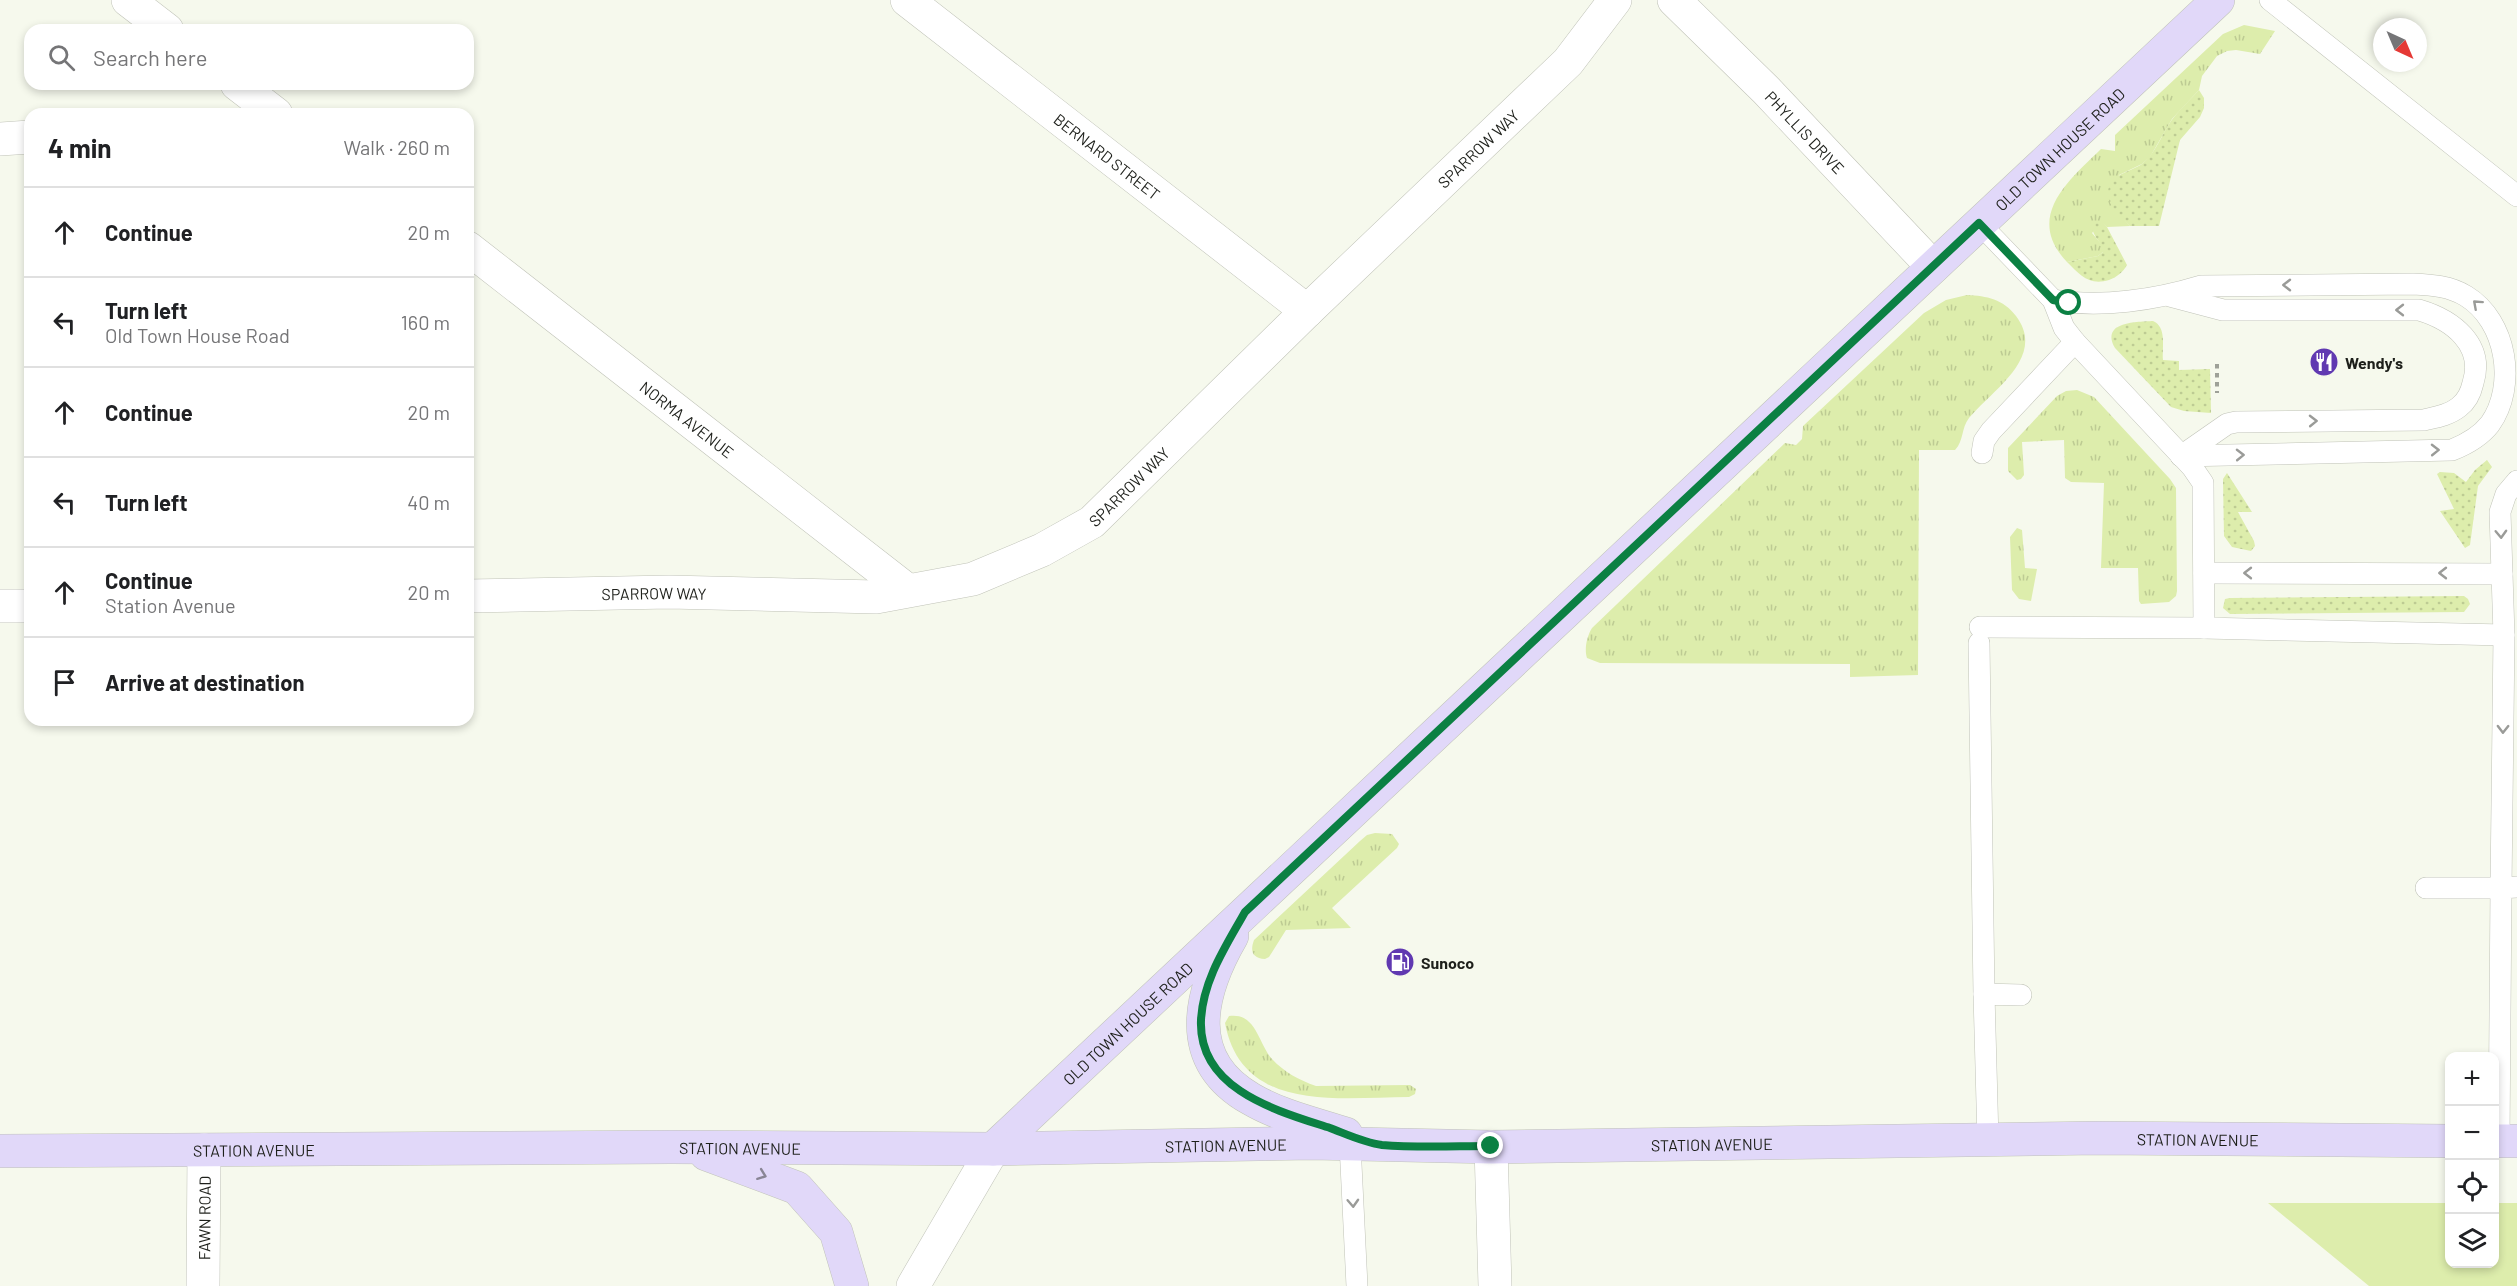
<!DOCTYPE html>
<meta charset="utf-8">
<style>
body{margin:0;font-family:Barlow,sans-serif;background:#f2f2f2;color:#202124}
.controls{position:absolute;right:18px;bottom:18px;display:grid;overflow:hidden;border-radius:12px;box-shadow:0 3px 9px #0003}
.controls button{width:54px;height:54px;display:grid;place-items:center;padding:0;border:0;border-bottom:2px solid #e0e0e0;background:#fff;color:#202124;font:30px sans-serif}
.compass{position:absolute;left:2373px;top:18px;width:54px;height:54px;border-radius:50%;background:#fff;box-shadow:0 3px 9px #0003;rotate:136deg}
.stop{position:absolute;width:18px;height:18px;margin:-14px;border:4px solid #0b8043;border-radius:50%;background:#fff}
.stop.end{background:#0b8043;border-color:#fff;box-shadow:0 2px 6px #0008}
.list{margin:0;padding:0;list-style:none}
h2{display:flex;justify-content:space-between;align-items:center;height:78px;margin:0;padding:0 24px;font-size:26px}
h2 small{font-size:20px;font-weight:400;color:#757577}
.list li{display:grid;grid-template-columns:39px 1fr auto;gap:18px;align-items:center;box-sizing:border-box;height:90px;padding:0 24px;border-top:2px solid #e0e0e0}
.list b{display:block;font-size:22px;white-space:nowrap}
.list p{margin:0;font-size:20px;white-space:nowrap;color:#757577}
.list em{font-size:20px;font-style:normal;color:#757577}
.icon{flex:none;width:33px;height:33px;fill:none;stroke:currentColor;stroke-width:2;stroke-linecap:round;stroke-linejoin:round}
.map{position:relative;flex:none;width:2517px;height:1286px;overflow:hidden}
.search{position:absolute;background:#fff;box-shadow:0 3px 9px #0003;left:24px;top:24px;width:450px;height:66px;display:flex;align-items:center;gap:15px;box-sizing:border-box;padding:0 21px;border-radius:18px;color:#757577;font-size:22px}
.panel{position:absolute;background:#fff;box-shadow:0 3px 9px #0003;left:24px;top:108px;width:450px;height:618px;border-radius:18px}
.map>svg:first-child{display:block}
.grass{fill:url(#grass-tufts)}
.park{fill:#ddedac}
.garden{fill:url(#garden-dots)}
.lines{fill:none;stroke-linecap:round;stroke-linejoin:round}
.lane-casing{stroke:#c0c3b8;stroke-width:22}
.street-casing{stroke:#c0c3b8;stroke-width:34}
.secondary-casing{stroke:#c0c3b8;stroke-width:34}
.path{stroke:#9ea198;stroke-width:4;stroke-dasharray:4.5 4.5;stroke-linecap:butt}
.lane{stroke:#fff;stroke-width:21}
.street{stroke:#fff;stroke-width:33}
.secondary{stroke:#e1d8f9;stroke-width:33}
.oneway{stroke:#9a9b98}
.oneway2{stroke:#898595}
.route{stroke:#0b8043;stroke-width:8}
.labels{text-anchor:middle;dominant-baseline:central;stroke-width:4.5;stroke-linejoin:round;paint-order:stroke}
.street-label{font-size:16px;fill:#1e201b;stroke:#f6f9ed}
.poi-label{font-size:16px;font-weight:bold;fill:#1e201b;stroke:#f6f9ed;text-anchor:start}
</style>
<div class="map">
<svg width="2517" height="1286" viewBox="0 0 2517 1286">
<defs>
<pattern id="grass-tufts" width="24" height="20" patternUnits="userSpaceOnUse" patternTransform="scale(1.5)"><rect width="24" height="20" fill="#ddedac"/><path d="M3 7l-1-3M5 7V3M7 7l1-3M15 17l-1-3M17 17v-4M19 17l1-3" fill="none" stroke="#bdcb93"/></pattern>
<pattern id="garden-dots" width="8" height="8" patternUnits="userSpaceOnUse" patternTransform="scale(1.5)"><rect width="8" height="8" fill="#ddedac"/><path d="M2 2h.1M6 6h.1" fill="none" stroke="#bdcb93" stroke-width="1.8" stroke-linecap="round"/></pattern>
</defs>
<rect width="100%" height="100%" fill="#f6f9ed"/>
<g class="grass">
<path d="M2244,25l31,6 -15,23 -24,-4 -9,1 -10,5 -15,20 -3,14 -27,29 -22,38 -8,7 -23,11 -7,30 18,21 -23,1 -5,-5 -10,11 11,13v6l-5,4 -31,6c-43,-45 2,-82 34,-113l14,2v-16l108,-101z"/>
<path d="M1967,295c20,1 36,4 49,21 31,41 -24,74 -47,102 -8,10 -5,23 -14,32h-36l-1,225 -68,2v-13l-250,-1 -13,-5c-3,-9 0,-22 5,-30l193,-185 11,2 6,-6 1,-13 121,-113 22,-13z"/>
<path d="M2077,390l17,7 76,82 6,9 1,103 -1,5 -7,6 -28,2 -2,-3 -1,-33h-37l3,-85 -33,-1 -6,-4 -1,-38 -42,2 2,33 -3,4 -4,1 -9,-9v-23l49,-52 9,-5z"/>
<path d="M2017,528l5,2 3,38 12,1 -6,32 -12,-2 -7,-9 -2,-53z"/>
<path d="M1375,833l17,1 7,10 -2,4 -65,60 19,20 -65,2 -17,27 -4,2c-13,-1 -15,-8 -11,-19l106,-99 7,-6z"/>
<path d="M1229,1016c27,-4 29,27 43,43 12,13 27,21 44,27l94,-1 6,4 -1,5 -6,3c-69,0 -167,17 -184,-74z"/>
</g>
<path class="park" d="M2268,1203h181l1,61h44l1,-61h22v83h-148z"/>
<g class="garden">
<path d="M2199,90l5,8v10l-4,9 -20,23 -21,86h-29c-7,-8 -24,-21 -22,-34 2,-18 22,-20 34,-28 13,-10 20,-30 29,-43 8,-11 19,-21 28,-31z"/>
<path d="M2098,222h5l4,5 20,38c-4,7 -10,12 -18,15 -20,6 -29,-5 -42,-18l31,-6 5,-4c0,-10 -11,-15 -11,-26z"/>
<path d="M2153,321c14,6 9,26 10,39l16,1v9l31,-1 1,44 -27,-2 -13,-4 -56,-59c-15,-27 23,-26 38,-27z"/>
<path d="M2487,460l5,7 -14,19 -8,59 -5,3 -25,-37 14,-2 -17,-35 3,-2 14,1 12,9 9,-12z"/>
<path d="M2227,473l25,39h-14l16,29 1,5 -4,5 -19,-4 -8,-11 -1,-57z"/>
<path d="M2464,596l4,3 2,5 -6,8 -234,2 -7,-6 2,-9 5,-1z"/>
</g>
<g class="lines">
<g class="lane-casing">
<g id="lane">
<path d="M2270,0l247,196"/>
<path d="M1979,223l74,77 11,28 11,14 117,125 11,16 1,145 300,7"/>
<path d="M2170,296l53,14h196c34,10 66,35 54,73 -2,9 -6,18 -14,24 -10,8 -22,10 -35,13l-188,2 -9,2 -46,32"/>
<path d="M2053,300c48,8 102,0 148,-14l212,-2c19,1 37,2 53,12 41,25 51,90 24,128 -10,13 -23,20 -38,26l-271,6"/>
<path d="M1982,453l2,-12 7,-10 84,-89"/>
<path d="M2204,573l298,1"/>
<path d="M1980,627l224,1"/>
<path d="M1979,643l5,351"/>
<path d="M2426,888h75l3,-253 -4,-123 6,-18 11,-13"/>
<path d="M1988,1140l-4,-146 37,1"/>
<path d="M2499,1141l2,-253 16,-1"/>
<path d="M1350,1144l7,142"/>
</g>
</g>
<g class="street-casing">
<g id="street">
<path d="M128,0l39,30"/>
<path id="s1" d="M907,0l400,311"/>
<path id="s2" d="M1674,0l92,90 167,177"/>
<path d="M237,84l39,30"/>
<path d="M0,139l30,-2"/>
<path id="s3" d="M468,248l439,342"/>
<path id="s4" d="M468,596l201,-4 207,5 97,-18 69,-29 50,-28 215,-211 261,-249 47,-62"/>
<path d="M0,606h30"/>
<path d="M1491,1147l4,139"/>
<path id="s5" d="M203,1286l1,-136"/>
<path d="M913,1286l80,-137"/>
</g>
</g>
<g class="secondary-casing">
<g id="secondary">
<path d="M1232,936c-33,57 -50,124 19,163 29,17 64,25 95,35"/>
<path d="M2494,1141h23"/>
<path id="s6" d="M993,1149l1225,-1149"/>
<path id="s7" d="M0,1151l671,-4 322,2 319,-6 179,4 607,-9 352,3"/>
<path d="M706,1154l91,34 39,44 16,54"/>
</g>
</g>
<path class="path" d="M2217,364v29"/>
<use href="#lane" class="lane"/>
<use href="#street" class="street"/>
<use href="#secondary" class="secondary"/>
</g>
<defs><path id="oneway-chevron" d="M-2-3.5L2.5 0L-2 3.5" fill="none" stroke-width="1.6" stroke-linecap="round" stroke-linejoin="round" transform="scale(1.5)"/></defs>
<g class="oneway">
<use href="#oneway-chevron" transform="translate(2287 285) rotate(180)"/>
<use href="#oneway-chevron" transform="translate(2477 304) rotate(-138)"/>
<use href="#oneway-chevron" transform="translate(2400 310) rotate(-180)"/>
<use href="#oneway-chevron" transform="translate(2313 421) rotate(-1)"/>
<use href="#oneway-chevron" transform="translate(2435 450) rotate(-1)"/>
<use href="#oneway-chevron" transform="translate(2240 455) rotate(-1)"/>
<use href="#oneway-chevron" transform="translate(2501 534) rotate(88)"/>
<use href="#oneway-chevron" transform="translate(2248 573) rotate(-180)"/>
<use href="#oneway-chevron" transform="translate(2443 573) rotate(-180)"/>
<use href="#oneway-chevron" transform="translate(2503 729) rotate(91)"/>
<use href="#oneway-chevron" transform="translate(1353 1203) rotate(87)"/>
</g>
<use class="oneway2" href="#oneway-chevron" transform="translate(762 1175) rotate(21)"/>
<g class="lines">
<path class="route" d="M1491,1146c-36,0 -74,2 -109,-1 -17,-2 -36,-11 -52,-17 -52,-17 -132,-38 -129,-108 2,-40 25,-74 44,-108l734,-689 74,77 16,3"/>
</g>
<defs>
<g id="restaurant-disc" transform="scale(1.5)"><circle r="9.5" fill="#6039b1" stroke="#f6f9ed"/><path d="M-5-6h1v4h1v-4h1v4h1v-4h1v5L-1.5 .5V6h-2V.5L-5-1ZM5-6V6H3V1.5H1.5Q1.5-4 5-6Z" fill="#fff"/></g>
<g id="fuel-disc" transform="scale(1.5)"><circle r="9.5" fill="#6039b1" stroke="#f6f9ed"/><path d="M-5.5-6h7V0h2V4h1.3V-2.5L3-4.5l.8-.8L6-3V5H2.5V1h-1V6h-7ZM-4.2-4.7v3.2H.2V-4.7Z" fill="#fff"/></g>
</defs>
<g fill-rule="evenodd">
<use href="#restaurant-disc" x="2324" y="362"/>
<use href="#fuel-disc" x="1400" y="962"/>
</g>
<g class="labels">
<g class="street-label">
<text stroke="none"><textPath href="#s2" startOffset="186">PHYLLIS DRIVE</textPath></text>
<text stroke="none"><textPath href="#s4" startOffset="1176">SPARROW WAY</textPath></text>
<text stroke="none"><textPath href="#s6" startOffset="1462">OLD TOWN HOUSE ROAD</textPath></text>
<text stroke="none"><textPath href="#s1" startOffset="254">BERNARD STREET</textPath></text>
<text stroke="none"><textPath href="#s3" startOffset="278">NORMA AVENUE</textPath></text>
<text stroke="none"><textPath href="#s4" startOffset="690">SPARROW WAY</textPath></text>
<text stroke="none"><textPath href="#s4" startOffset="186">SPARROW WAY</textPath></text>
<text stroke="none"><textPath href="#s6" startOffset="184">OLD TOWN HOUSE ROAD</textPath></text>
<text stroke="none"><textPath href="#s7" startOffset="2198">STATION AVENUE</textPath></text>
<text stroke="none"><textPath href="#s7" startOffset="1712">STATION AVENUE</textPath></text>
<text stroke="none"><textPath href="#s7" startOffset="1226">STATION AVENUE</textPath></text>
<text stroke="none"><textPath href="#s7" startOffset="740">STATION AVENUE</textPath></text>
<text stroke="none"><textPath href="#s7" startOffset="254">STATION AVENUE</textPath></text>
<text stroke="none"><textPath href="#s5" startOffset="68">FAWN ROAD</textPath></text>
</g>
<g class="poi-label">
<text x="2345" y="362">Wendy's</text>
<text x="1421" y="962">Sunoco</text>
</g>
</g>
</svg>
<div class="controls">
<button>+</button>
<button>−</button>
<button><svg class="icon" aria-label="locate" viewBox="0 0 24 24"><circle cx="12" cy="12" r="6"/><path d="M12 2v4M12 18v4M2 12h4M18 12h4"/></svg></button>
<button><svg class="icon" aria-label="layers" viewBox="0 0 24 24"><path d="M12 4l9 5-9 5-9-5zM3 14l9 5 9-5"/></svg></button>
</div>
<svg class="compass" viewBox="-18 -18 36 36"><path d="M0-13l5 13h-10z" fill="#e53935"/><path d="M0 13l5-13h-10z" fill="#757577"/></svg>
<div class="stop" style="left:2069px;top:303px"></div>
<div class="stop end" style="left:1491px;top:1146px"></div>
<div class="search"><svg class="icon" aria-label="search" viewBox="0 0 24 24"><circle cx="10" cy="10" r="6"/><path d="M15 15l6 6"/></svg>Search here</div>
<section class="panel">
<h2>4 min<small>Walk · 260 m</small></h2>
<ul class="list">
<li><svg class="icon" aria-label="ahead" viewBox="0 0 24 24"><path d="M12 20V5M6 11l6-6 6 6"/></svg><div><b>Continue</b></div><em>20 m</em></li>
<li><svg class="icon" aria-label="left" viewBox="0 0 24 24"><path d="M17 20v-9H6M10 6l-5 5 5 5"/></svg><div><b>Turn left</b><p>Old Town House Road</p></div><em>160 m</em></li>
<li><svg class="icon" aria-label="ahead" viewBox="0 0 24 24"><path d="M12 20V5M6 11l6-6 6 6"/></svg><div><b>Continue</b></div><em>20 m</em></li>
<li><svg class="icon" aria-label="left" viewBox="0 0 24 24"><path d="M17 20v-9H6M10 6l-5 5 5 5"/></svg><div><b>Turn left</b></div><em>40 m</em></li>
<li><svg class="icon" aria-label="ahead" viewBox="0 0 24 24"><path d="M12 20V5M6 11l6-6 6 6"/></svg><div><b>Continue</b><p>Station Avenue</p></div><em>20 m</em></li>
<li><svg class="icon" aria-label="arrive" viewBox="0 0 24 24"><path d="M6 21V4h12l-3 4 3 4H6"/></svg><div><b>Arrive at destination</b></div></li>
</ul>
</section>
</div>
